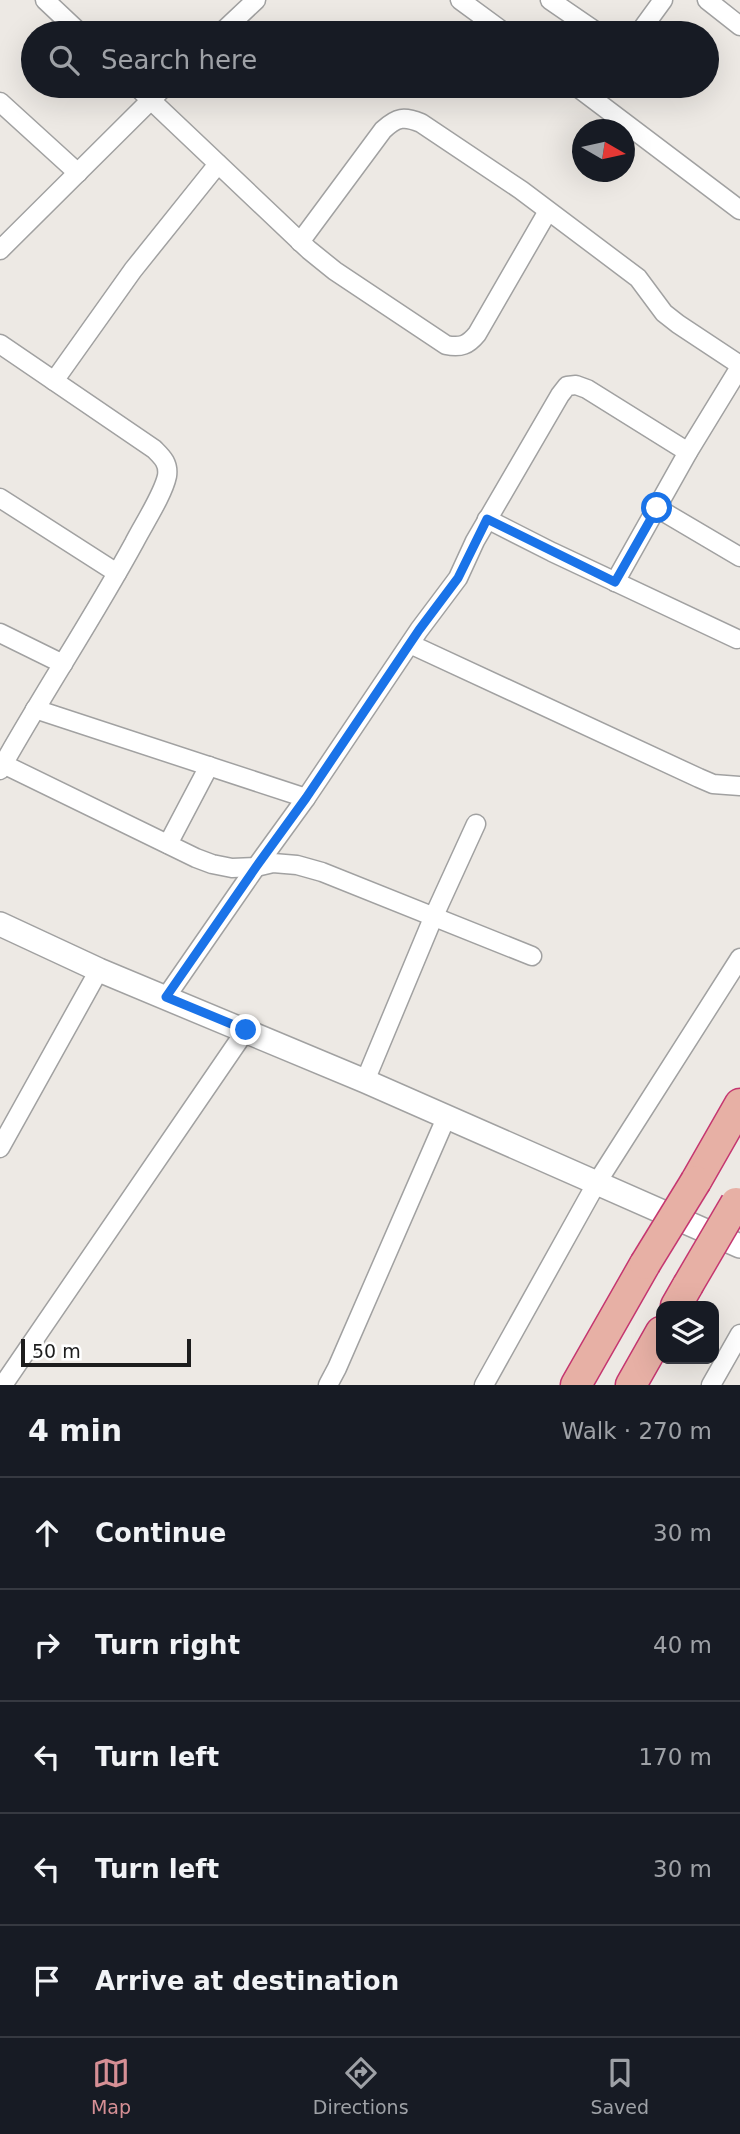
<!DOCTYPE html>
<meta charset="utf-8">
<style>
body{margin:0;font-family:"DejaVu Sans",sans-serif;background:#20242c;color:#f1f3f6}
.controls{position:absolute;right:21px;bottom:21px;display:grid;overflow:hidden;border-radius:14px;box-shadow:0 7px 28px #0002}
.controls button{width:63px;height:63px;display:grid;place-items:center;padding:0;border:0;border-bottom:2px solid #363941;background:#171b24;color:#f1f3f6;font:35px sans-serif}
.compass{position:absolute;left:572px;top:119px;width:63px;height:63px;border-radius:50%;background:#171b24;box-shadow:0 7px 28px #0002;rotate:99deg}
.scale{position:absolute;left:21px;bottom:18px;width:170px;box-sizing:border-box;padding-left:7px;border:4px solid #1d1d1d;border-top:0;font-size:19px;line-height:24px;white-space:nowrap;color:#1d1d1d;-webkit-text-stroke:5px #fff;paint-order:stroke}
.stop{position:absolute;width:21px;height:21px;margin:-16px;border:5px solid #1a73e8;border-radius:50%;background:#fff}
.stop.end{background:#1a73e8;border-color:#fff;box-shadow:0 2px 7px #0008}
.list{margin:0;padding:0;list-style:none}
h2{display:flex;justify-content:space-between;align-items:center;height:91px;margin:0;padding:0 28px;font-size:30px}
h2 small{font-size:23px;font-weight:400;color:#9ea1a6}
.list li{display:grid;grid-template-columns:46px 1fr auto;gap:21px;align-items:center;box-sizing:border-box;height:112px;padding:0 28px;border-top:2px solid #363941}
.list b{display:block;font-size:26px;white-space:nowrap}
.list em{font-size:23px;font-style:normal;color:#9ea1a6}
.icon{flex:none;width:38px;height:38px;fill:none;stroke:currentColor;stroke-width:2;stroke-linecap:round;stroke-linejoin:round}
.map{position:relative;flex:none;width:740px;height:1385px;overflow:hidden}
.search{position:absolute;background:#171b24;box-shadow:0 7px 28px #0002;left:21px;right:21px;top:21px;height:77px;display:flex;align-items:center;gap:18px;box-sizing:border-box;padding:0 24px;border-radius:38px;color:#9ea1a6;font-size:26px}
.sheet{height:651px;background:#171b24}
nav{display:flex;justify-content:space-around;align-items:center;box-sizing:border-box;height:98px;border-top:2px solid #363941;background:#171b24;font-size:19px;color:#9ea1a6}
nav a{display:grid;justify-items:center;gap:4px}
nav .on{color:#d68f95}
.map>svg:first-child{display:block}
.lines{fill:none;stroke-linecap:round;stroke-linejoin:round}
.minor-casing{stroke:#a1a1a1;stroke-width:21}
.tertiary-casing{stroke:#a1a1a1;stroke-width:26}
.trunk-casing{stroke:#c53770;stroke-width:33}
.minor{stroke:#fff;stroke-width:18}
.tertiary{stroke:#fff;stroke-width:23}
.trunk{stroke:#e7b0a5;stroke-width:30}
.trunk-bridge-casing{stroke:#c53770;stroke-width:33;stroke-linecap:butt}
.trunk-bridge{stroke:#e7b0a5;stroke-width:30}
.route{stroke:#1a73e8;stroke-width:9}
</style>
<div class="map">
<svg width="740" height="1385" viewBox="0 0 740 1385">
<rect width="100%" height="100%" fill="#ede9e4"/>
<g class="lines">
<g class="minor-casing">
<g id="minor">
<path d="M45,0l35,33"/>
<path d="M460,0l45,33"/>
<path d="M550,0l48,33"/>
<path d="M707,0l33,26"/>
<path d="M221,33l35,-33"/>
<path d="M639,33l24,-33"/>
<path d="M136,86l173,164 26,21 111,74c15,3 22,0 31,-11l71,-123"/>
<path d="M576,86l164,124"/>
<path d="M0,102l78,71"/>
<path d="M300,242l83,-112c14,-13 21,-14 38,-7l100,67 117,88 26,35 14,11 62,41"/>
<path d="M0,250l165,-164"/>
<path d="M0,344l154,105c8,8 15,14 13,27 -4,19 -24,49 -33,67 -42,77 -91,150 -134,227"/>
<path d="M54,381l79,-111 85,-106"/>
<path d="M0,498l117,75"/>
<path d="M657,508l83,49"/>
<path d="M487,519l65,33 185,87"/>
<path d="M615,582l73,-130 52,-85"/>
<path d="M0,633l63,31"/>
<path d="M410,644l289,134 14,6 27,2"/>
<path d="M35,709l271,89"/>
<path d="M3,764l193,94 16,6 20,4 24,-1 17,-4 24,2 25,7 210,84"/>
<path d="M168,844l41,-78"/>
<path d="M166,997l90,-130 50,-69 113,-168 39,-52 17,-37 85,-146 7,-9 9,-1 11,4 101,63"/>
<path d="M365,1081l68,-163 43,-94"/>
<path d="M0,1148l99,-178"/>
<path d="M3,1385l243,-355"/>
<path d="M328,1385l9,-17 109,-250"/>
<path d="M484,1385l112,-201 144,-226"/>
<path d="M711,1385l29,-51"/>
</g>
</g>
<g class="tertiary-casing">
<path id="tertiary" d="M0,924l99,46 266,111 375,165"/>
</g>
<g class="trunk-casing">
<g id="trunk">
<path d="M696,1181l44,-77"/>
<path d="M676,1306l12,-21"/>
<path d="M576,1385l69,-121"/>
<path d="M631,1385l30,-53"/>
</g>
</g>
<use href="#minor" class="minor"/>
<use href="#tertiary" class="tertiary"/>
<use href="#trunk" class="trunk"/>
<g class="trunk-bridge-casing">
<g id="trunk-bridge">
<path d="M645,1264l51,-83"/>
<path d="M688,1285l48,-82"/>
</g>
</g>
<use href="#trunk-bridge" class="trunk-bridge"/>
</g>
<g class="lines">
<path class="route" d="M246,1030l-80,-33 90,-130 50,-69 113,-168 39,-52 29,-59 128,63 42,-74"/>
</g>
</svg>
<div class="controls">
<button><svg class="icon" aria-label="layers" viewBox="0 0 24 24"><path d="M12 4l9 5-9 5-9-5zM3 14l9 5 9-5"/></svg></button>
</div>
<svg class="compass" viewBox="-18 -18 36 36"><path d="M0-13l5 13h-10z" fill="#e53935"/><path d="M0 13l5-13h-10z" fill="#9ea1a6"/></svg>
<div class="scale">50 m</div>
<div class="stop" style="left:657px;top:508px"></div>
<div class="stop end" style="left:246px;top:1030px"></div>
<div class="search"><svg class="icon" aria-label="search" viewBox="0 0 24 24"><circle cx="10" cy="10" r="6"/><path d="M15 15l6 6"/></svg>Search here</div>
</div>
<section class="sheet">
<h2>4 min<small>Walk · 270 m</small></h2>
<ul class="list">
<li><svg class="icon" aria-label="ahead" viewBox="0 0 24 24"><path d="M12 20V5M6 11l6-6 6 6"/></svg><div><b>Continue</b></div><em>30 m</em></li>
<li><svg class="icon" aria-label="right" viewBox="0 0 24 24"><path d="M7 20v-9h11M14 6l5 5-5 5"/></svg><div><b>Turn right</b></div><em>40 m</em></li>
<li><svg class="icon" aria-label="left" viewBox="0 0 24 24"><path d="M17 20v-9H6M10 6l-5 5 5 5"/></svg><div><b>Turn left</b></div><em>170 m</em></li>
<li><svg class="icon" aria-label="left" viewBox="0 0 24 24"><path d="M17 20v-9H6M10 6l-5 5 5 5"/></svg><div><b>Turn left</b></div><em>30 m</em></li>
<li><svg class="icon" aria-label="arrive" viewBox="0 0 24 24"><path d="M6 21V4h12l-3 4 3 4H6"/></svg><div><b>Arrive at destination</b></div></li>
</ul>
</section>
<nav>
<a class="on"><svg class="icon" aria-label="map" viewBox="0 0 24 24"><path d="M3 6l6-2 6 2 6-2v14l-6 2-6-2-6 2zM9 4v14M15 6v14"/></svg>Map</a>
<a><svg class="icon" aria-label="directions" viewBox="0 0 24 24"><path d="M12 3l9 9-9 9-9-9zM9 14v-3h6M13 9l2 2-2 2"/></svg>Directions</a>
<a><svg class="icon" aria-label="saved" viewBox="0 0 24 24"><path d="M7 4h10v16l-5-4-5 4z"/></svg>Saved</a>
</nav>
